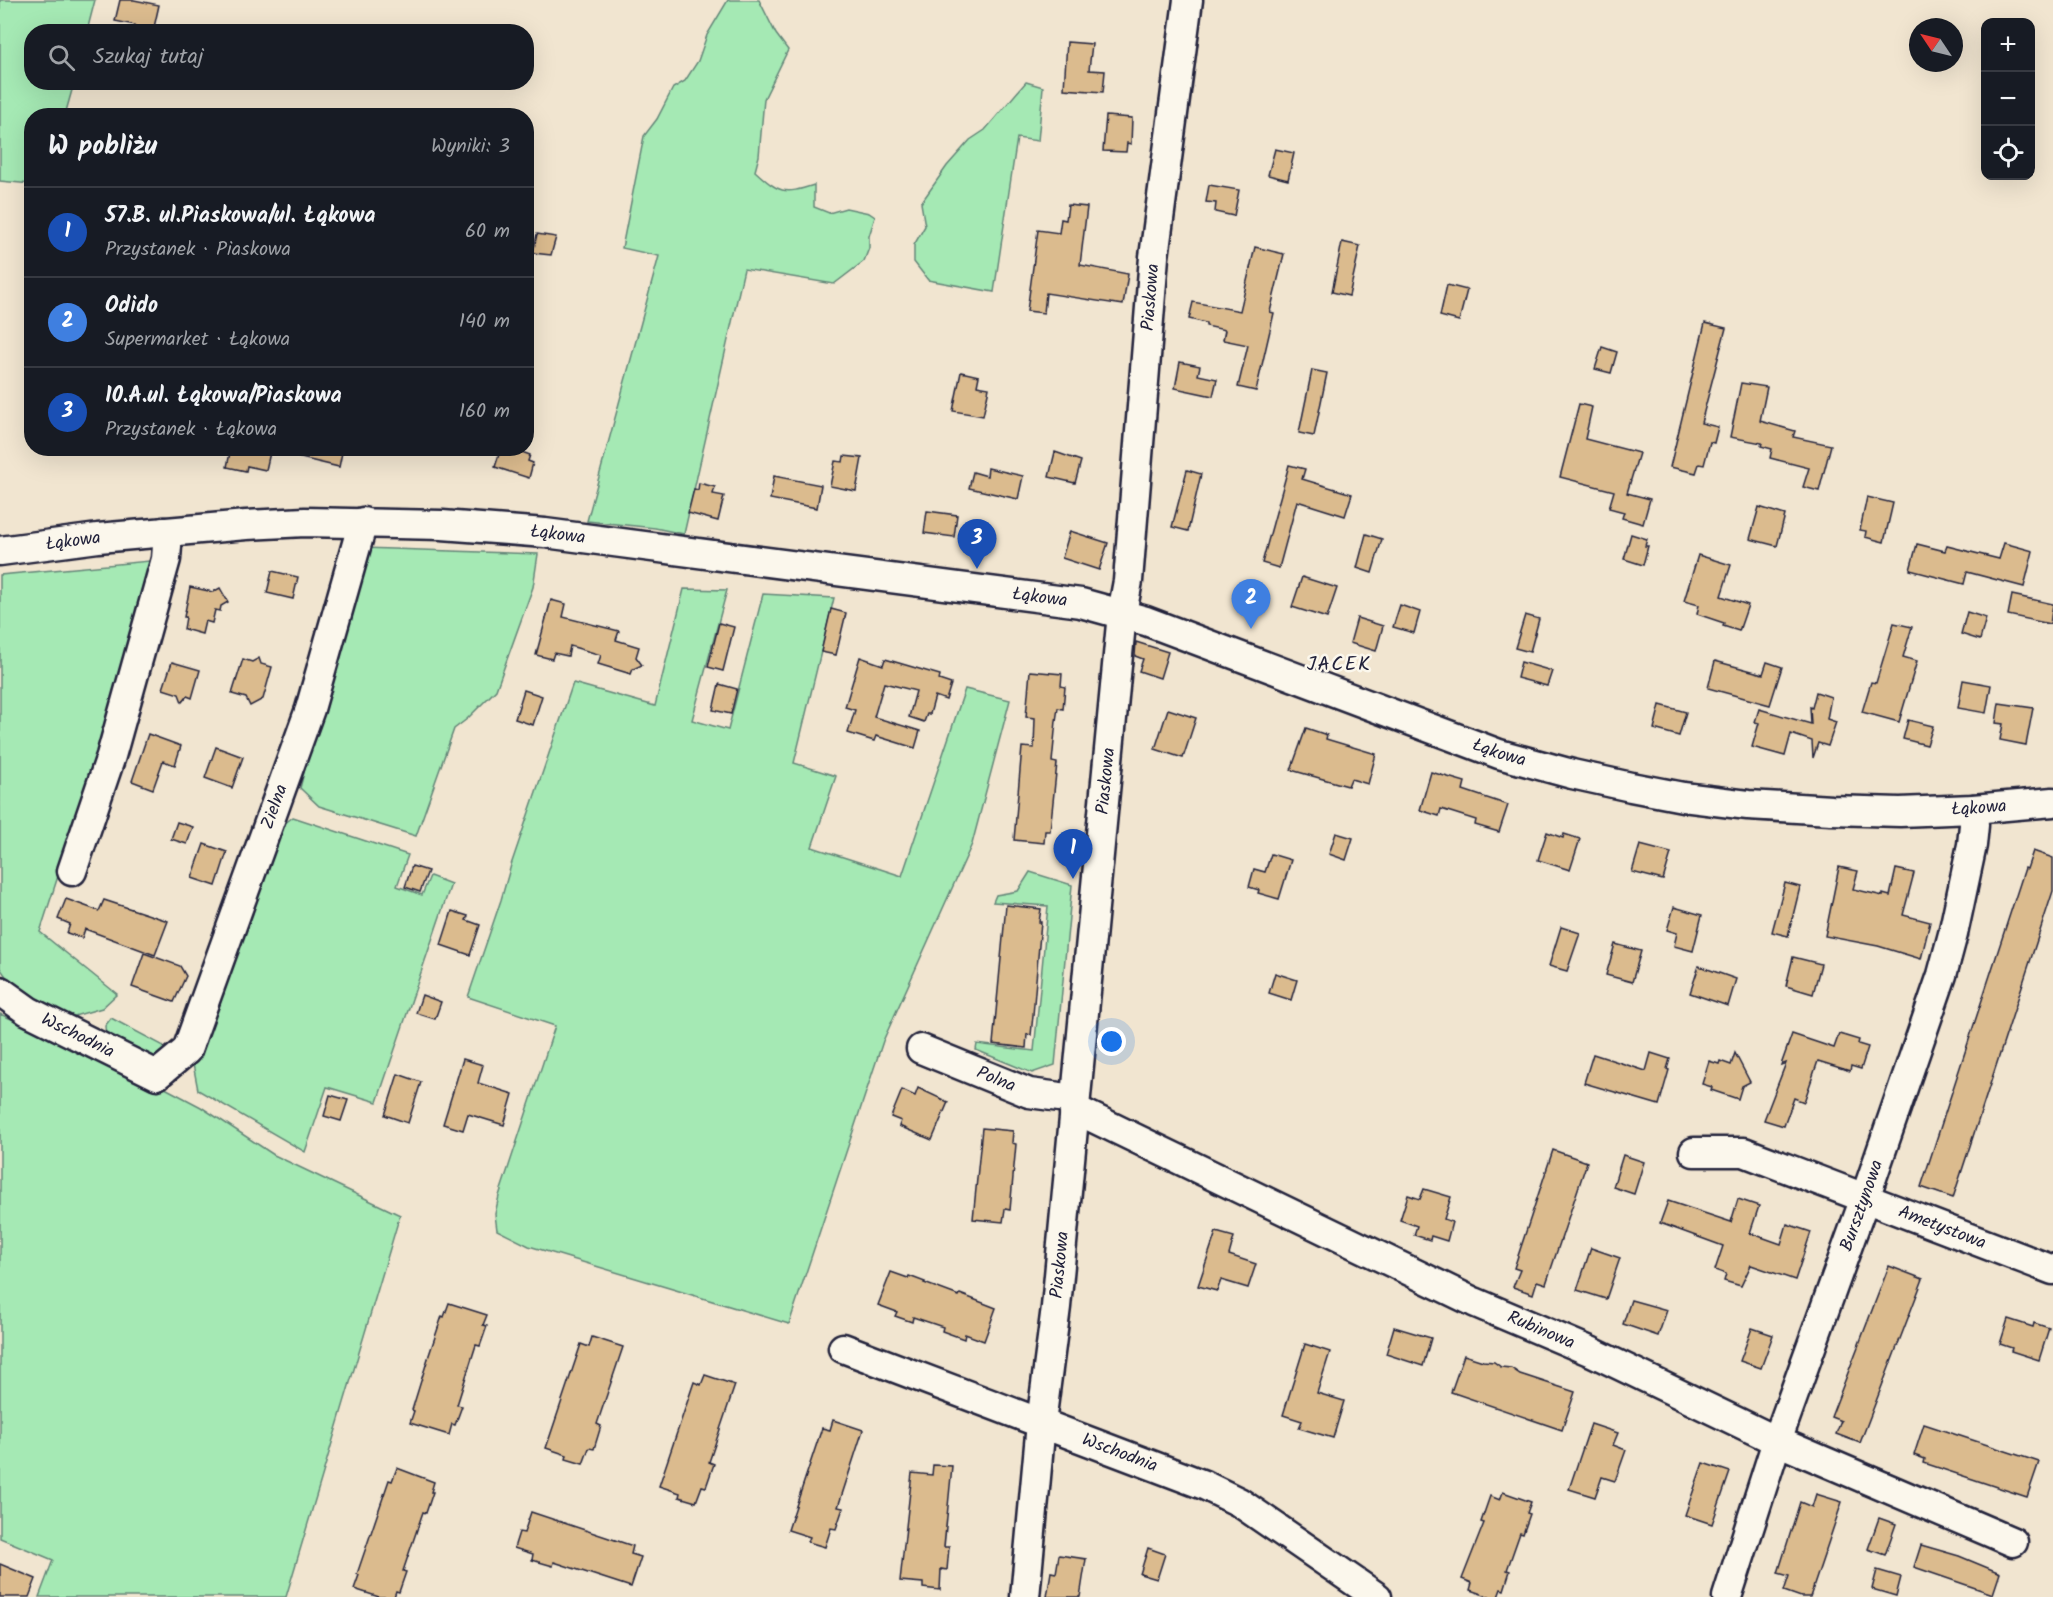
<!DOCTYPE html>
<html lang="pl">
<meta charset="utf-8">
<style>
body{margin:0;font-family:Kalam,sans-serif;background:#20242c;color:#f1f3f6}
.controls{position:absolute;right:18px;top:18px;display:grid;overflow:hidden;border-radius:12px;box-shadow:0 6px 24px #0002}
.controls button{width:54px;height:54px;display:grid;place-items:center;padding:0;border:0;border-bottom:2px solid #363941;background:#171b24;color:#f1f3f6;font:30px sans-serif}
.compass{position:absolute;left:1909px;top:18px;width:54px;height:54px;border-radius:50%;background:#171b24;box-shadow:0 6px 24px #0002;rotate:305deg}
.you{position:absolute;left:1112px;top:1042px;width:21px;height:21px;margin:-15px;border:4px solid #fff;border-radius:50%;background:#1a73e8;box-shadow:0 0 0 9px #1a73e833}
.badge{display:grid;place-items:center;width:39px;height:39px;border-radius:50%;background:#2563eb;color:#fff;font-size:20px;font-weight:700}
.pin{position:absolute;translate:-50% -50px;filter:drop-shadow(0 2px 3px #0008)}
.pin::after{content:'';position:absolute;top:32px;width:21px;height:18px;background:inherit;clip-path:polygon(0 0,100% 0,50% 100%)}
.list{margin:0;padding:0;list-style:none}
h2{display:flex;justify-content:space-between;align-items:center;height:78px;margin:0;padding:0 24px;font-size:26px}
h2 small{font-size:20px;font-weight:400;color:#9ea1a6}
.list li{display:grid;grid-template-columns:39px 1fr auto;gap:18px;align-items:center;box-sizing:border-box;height:90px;padding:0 24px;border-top:2px solid #363941}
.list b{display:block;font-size:22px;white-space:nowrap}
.list p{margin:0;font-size:20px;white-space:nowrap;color:#9ea1a6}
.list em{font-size:20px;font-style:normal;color:#9ea1a6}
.icon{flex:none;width:33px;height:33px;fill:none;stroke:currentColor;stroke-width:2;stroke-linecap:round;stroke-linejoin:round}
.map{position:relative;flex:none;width:2053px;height:1597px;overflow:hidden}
.search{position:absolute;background:#171b24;box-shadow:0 6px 24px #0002;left:24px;top:24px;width:510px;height:66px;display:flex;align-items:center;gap:15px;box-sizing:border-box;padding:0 21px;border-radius:24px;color:#9ea1a6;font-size:22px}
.panel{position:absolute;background:#171b24;box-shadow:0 6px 24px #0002;left:24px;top:108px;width:510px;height:348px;border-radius:24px}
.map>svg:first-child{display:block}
.green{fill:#a5e9b4;stroke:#648678;stroke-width:1.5}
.building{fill:#dbbb8e;stroke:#22223b;stroke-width:1.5}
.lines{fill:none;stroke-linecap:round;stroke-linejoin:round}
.minor-casing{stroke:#22223b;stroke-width:33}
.minor{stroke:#fbf7ec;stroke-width:28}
.labels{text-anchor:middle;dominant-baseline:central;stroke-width:5;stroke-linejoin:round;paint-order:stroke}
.street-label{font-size:18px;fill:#22223b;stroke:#fbf7ec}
.neighbourhood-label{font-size:20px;letter-spacing:1.5px;fill:#22223b;stroke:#fbf7ec}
</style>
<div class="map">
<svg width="2053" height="1597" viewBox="0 0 2053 1597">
<rect width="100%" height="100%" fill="#f1e5d0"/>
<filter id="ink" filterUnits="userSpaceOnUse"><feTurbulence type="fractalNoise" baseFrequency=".0167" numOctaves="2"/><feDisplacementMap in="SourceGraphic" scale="12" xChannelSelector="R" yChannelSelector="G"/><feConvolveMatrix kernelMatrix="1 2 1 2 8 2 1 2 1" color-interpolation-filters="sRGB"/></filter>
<g filter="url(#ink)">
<g class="green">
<path d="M0,0h95l-8,31 -55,1v50l42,1 -9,32 -33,1 -1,68 -31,-3z"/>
<path d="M728,0h31l17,34 12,16 -24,49 -5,57 -4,15c24,22 29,24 59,14v22l15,6 17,-5 23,5 6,4 -6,19v12l-5,13 -30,23 -90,-15 -60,265 -29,-6 -68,-7 72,-265 -37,-8 22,-112 13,-17 16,-31 12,-7 13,-20 9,-26z"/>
<path d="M1026,82l17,5 -5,54 -21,-3 -23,154 -66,-12 -14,-18v-17l11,-19 -4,-23 26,-37 23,-26 15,-10z"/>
<path d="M363,548l175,6 -5,33 -37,103 -29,29 -13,10 -38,107 -97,-30 -19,-18 61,-237z"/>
<path d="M160,560l-120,372 77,62 -15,14 -31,9 -59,-32 -12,-17v-393z"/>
<path d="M684,589l43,1 -35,130 36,10 35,-136 71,4 -40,165 42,13 -24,71 90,29 63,-187 45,11 -38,144 -89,197 -94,283 -260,-78 -32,-16 -2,-16 4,-18 56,-170 -87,-29 33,-97 10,-35 62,-182 82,23z"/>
<path d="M293,817l115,38 -11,31 25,9 8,-19 21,8 -74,218 -50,-15 -22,65 -107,-62 -5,-26 86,-236z"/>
<path d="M1030,872l42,13 -17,180 -23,8 -56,-23 1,-6 57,7 14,-145 -55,-4 3,-7 22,-4z"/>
<path d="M0,1014l148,65 53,28 73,48 126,60 -114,382h-247l14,-37 -53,-22z"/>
<path d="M111,1018l51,27 6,8 -18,9 -44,-25 -1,-11z"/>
</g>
<g class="building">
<path d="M120,0h14l25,5 -6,27 -19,-3 1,-4 -20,-4z"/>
<path d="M1067,42l25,2 -3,26 16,1 -2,21 -39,-3z"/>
<path d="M1106,116l26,2 -1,26 -4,-1 -1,9 -23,-1z"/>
<path d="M1275,149l19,4 -6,27 -20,-5z"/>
<path d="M1209,185l30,5 -5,26 -19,-4 1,-9 -10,-1z"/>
<path d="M1068,205l19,2 -7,58 48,9 -5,31 -77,-12 -2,20 -17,-2 11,-81 21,3 2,-14 5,1z"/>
<path d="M537,234l19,3 -5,18 -18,-2z"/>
<path d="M1342,242l18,4 -11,50 -17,-4z"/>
<path d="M1255,247l29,7 -14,58 4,1 -18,78 -18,-4 10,-42 -25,-5 2,-10 -19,-4v-3l-17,-4 4,-17 47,9z"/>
<path d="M1447,285l20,5 -8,31 -19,-5z"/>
<path d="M1705,323l21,5 -25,95 17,4 -4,16 -4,-1 -6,23 -5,-1 -3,9 -26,-6z"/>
<path d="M1602,347l15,5 -6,21 -16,-4z"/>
<path d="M1180,362l20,4 -2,9 19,4 -4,17 -38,-8z"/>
<path d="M1312,370l15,3 -13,63 -15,-3z"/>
<path d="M961,372l18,4 -2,10 12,2 -6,28 -30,-5z"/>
<path d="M1741,383l26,4 -7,34 35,10 -2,6 38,8 -12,46 -16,-4 6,-19 -39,-10 2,-9 -11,-3 1,-3 -32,-6z"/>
<path d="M1579,404l13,3 -7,32 54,14 -12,40 23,6 -7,25 -21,-6 2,-6 -15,-4 5,-17 -54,-14z"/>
<path d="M231,448h40l-5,22 -19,-4 -1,5 -19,-4z"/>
<path d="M289,448h54l-4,19 -51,-12z"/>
<path d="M501,448h10l19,7 -2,6 5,2 -4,15 -34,-11z"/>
<path d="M1055,452l26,9 -6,22 -26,-6z"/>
<path d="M844,456l18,2 -6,33 -26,-5 5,-25 8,1z"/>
<path d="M1289,465l16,4 -3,10 50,15 -7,22 -48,-15 -18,67 -17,-5z"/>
<path d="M988,468l35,8 -5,23 -49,-11 4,-16 14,4z"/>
<path d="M1187,470l14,4 -13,57 -16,-4z"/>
<path d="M774,476l47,9 -4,23 -47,-9z"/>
<path d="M699,483l16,4 -2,7 11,2 -6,25 -30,-8 6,-24 4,1z"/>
<path d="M1867,497l26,6 -9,39 -19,-5 1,-6 -6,-1z"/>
<path d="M1759,507l26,8 -8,31 -27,-7z"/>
<path d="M927,511l30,4 -3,22 -30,-4z"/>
<path d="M1070,531l38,12 -9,27 -37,-12z"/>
<path d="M1366,534l16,5 -10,34 -15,-5z"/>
<path d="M1631,534l16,5 -2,7h3l-5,19 -19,-6z"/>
<path d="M2004,543l29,8 -9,36 -57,-15 -3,12 -54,-14 7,-26 28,7 2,-5 52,13z"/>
<path d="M1698,555l33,10 -10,31 27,9 -9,26 -16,-5 1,-3 -27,-9 2,-9 -15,-4z"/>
<path d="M272,571l26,6 -5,22 -26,-6z"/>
<path d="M1302,577l35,11 -10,30 -35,-11z"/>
<path d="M190,587l23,5 7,-4 8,14 -7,4 -1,5 -5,-1 -3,13 -7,-2 -3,13 -18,-5 2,-12h-2z"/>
<path d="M2012,595l41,9 -3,20 -42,-9z"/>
<path d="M551,600l15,4 -3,13 56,14 -3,9 23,7 -3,10 6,8 -9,4 -2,5 -33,-10 3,-9 -31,-9 -2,10 -14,-3 -2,6 -16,-4z"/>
<path d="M1400,605l20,7 -6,21 -21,-6z"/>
<path d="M831,609l15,4 -10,42 -15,-3z"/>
<path d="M1967,612l19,6 -6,22 -19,-6z"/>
<path d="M1525,615l14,4 -9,33 -15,-4z"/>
<path d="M1357,618l26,8 -7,25 -26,-8z"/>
<path d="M719,623l15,4 -11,44 -15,-4z"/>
<path d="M1894,623l18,4 -9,30 14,4 -18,61 -37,-10 9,-30 5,1z"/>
<path d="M1136,642l32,10 -8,26 -21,-7 4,-12 -8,-3z"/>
<path d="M860,657l23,8 2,-6 55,16 -1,5 12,4 -5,16 -11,-4 -5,18h-3l-3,8 -15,-5 7,-26 -32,-8 -10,34 46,14 -5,17 -39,-12 -2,5 -26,-8 7,-23 -10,-3z"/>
<path d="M259,658l2,6 11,3 -9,32 -13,7 -4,-8 -14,-4 11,-35 9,3z"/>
<path d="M1715,661l48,13 4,-12 15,5 -12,38 -62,-17z"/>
<path d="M172,662l28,8 -8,28 -5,-2 -5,6 -3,-8 -16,-5z"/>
<path d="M1521,662l31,9 -5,15 -30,-8z"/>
<path d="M1030,671l32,3 -1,12 4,1 -2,22 -5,-1 -2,13 -4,41 5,1 -7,68h-5l-1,12 -30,-3 8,-93 12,1 1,-30 -9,-1z"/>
<path d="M1963,680l28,5 -5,28 -28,-5z"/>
<path d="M719,684l18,5 -6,25 -18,-4z"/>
<path d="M524,690l18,6 -9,29 -18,-6z"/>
<path d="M1816,692l15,5 -4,22 9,3 -8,24 -10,-3 -5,15 -1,-17 -21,-7 -6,22 -33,-9 7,-24 -4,-1 4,-13 52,15 -1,-17 2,1z"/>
<path d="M1999,703l34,5 -7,37 -26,-5 3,-16 -7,-1z"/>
<path d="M1660,705l26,7 -7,24 -25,-7z"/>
<path d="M1168,709l28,9 -13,40 -28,-9z"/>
<path d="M1908,720l25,6 -6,19 -24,-6z"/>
<path d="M1306,728l21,7 -1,4 50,15 -8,30 -17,-5 -3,7 -57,-16z"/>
<path d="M148,734l33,12 -6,19 -12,-4 -10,28 -21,-8z"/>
<path d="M216,747l27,10 -11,31 -27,-10z"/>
<path d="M1431,772l34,10 -2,8 45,15 -9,27 -24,-7 1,-5 -35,-11 -2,7 -19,-6z"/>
<path d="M177,822l16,5 -6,17 -16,-5z"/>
<path d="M1547,832l16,6 1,-4 16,5 -10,31 -32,-10z"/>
<path d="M1336,833l17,5 -7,22 -17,-6z"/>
<path d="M204,844l23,8 -11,34 -24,-8z"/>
<path d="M1640,845l31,8 -8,27 -31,-8z"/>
<path d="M2033,851l20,7v33l-100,307 -32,-11 104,-319 2,1z"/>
<path d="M1271,854l20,6 -12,39 -21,-6 1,-3 -10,-3 5,-18 11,3z"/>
<path d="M412,866l16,5 -8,21 -15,-5z"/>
<path d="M1839,867l19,4 -5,18 30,7v-2l7,2 6,-27 18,4 -11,42 27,7 -9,37 -43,-13 -53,-10z"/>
<path d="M1785,883l15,4 -12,49 -16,-4z"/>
<path d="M66,899l33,12 5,-11 64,21 -13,34 -70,-26 -3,9 -15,-5 3,-9 -12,-5z"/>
<path d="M1006,905l35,4 -2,13h2l-8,93 -2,20 -4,-1 -1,14 -33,-4z"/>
<path d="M1674,907l28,8 -9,36 -19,-5 3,-13 -10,-3z"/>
<path d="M452,911l16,5 -2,4 14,5 -10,30 -29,-10z"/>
<path d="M1561,927l19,6 -13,38 -18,-5z"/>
<path d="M1615,944l26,7 -9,31 -26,-7z"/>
<path d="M144,953l36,13 6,10 -12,26 -42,-15z"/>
<path d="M1793,957l28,7 -8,30 -27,-8z"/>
<path d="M1699,966l37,13 -8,27 -38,-13z"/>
<path d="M1275,973l22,7 -6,20 -22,-7z"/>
<path d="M422,995l19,7 -6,17 -19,-6z"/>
<path d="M1792,1034l42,14 5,-14 20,6 -1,4 10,3 -7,22 -10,-3 -1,5 -32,-10 -14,41 -10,-4 -10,28 -20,-6 22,-57 -5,2z"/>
<path d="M1651,1053l19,6 -3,10 2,1 -10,35 -75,-22 9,-29 53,17z"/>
<path d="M1735,1053l15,29 -8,4 -4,13 -27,-9 1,-3 -10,-3 7,-23 10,3 1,-3 11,4z"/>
<path d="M463,1059l20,6 -5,18 35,11 -9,31 -36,-11 -5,16 -20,-6z"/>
<path d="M398,1074l23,8 -13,41 -23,-8z"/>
<path d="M918,1088l30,14 -16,38 -33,-14 2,-5 -10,-4 11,-27 13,6z"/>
<path d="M330,1095l18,5 -7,21 -17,-5z"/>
<path d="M982,1128l31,3 -1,12 4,1 -6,66 -5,-1 -2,13 -30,-3z"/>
<path d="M1553,1150l34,12 -41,122 -9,-3 -4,13 -20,-7 7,-17 -6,-2z"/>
<path d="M1623,1155l21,7 -10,32 -21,-7z"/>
<path d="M1424,1189l27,8 -7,22 8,3 -5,19 -16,-5 -1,4 -16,-5 3,-9 -17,-6 8,-25 12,4z"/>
<path d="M1738,1199l21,7 -9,27 31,11 6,-20 24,8 -16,48 -44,-15 -10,21 -17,-5 2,-7 -11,-4 8,-24 -63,-23 8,-22 63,21z"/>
<path d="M1216,1232l18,5 -5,18 27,9 -8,24 -27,-8 -4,11 -19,-5z"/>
<path d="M1591,1248l29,10 -14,41 -29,-9z"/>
<path d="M1889,1266l34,13 -63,164 -24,-9 5,-13 -10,-4z"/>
<path d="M891,1272l17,6 1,-2 16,6 -1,1 35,13 1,-2 36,14 -12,33 -19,-7 -1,5 -22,-8 1,-4 -30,-10 -1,5 -17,-6 2,-4 -19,-7z"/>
<path d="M1631,1300l36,10 -9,26 -35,-12z"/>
<path d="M449,1303l38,12 -4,10 4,1 -7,20 -4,-1 -19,60 5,1 -7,19 -3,-1 -3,11 -39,-12 4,-12 -2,-1 17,-55 13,-39 2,1z"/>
<path d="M2008,1319l25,8 1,-4 15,5 -10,32 -28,-9 1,-3 -12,-4z"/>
<path d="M1394,1327l37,11 -8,28 -37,-12z"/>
<path d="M1752,1328l21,7 -12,33 -21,-7z"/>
<path d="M592,1337l31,10 -26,77 4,2 -7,23 -5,-1 -6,16 -17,-5 1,-4 -21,-7 35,-104 8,3z"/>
<path d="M1305,1344l25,8 -13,41 27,8 -11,37 -34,-10 3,-7 -19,-6z"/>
<path d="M1464,1355l19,6 11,1 7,5 10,1 9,6 55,18 -13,38 -111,-38z"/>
<path d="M705,1375l30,10 -26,77 5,2 -8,23 -4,-1 -6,16 -17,-5 1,-4 -21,-7 35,-104 7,3z"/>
<path d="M833,1420l30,10 -25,77 5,1 -7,21 -5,-1 -6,19 -17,-5 2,-5 -22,-7 34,-102 8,2z"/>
<path d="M1591,1424l27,9 -5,12 13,5 -11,31 -13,-4 -7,20 -26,-8z"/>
<path d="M1924,1424l115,38 -12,35 -103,-34 1,-4 -11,-4z"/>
<path d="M1703,1463l27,9 -18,52 -27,-9z"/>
<path d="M933,1465l19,1 -8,81h5l-2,23 -6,-1 -1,21 -17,-2v-5l-23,-2 12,-108 20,2z"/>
<path d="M397,1468l37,14 -3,10h2l-7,21 -3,-1 -20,59 3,1 -7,20 -3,-1 -2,6h-15l-25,-8 5,-14 -2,-1 32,-94 3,1z"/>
<path d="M1503,1492l28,10 -4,11 3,1 -7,20 -3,-1 -13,37 3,1 -6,19 -3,-1 -3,8h-8l-20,-7 2,-7 -10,-4 22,-56 -3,-1 9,-26 10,4z"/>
<path d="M1816,1494l26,8 -32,95h-9l-17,-6 5,-15 -11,-3 22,-71 12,5z"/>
<path d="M531,1512l102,34 -2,8 10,3 -10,30 -77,-25 -1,4 -21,-6 1,-6 -19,-6 5,-16 5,1z"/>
<path d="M1879,1518l17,6 -11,31 -17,-6z"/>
<path d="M1921,1545l38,11 41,17 -7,21 -79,-27z"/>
<path d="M1148,1548l17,6 -8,25 -17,-5z"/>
<path d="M1059,1555l27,4 -6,38h-33l4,-25 5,1z"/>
<path d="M0,1564l36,15 -7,18h-29z"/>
<path d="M1877,1570l24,7 -5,19 -24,-7z"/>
</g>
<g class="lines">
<g class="minor-casing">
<g id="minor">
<path id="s1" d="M0,551l98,-13 148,-13 59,-3 137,3 103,8 536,70 65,18 353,133 73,20 59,13 52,10 65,8 83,5 69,2 73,-3 80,-7"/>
<path d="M72,871l39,-115 55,-197 1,-13 -3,-14"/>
<path id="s2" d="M0,991l28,20 129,64 30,-25 123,-341 53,-187"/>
<path id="s3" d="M921,1049l108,44 46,6"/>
<path id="s4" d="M1074,1112l11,2 389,188 118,50 185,89 236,101"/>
<path id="s5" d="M1694,1152h50l309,118"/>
<path id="s6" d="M843,1348l361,137 35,17 138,95"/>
<path id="s7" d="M1025,1597l16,-174 15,-116 66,-694 6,-32 26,-324 34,-257"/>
<path id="s8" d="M1727,1597l50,-156 88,-243 77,-223 11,-41 19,-89 2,-20 -1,-16"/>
</g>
</g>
<use href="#minor" class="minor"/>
</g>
</g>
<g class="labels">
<g class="street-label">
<text stroke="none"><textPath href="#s7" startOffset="1306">Piaskowa</textPath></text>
<text stroke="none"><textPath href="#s1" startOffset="560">Łąkowa</textPath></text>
<text stroke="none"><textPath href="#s1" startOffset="74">Łąkowa</textPath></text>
<text stroke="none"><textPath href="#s1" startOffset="1046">Łąkowa</textPath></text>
<text stroke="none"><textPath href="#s1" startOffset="1532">Łąkowa</textPath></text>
<text stroke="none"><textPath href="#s7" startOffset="820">Piaskowa</textPath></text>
<text stroke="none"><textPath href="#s2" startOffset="476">Zielna</textPath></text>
<text stroke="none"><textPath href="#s1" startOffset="2018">Łąkowa</textPath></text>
<text stroke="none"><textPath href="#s2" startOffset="90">Wschodnia</textPath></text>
<text stroke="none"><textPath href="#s3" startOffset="81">Polna</textPath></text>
<text stroke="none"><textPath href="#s8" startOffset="414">Bursztynowa</textPath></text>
<text stroke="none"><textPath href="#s5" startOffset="262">Ametystowa</textPath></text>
<text stroke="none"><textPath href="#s7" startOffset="334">Piaskowa</textPath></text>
<text stroke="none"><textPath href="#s4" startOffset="516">Rubinowa</textPath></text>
<text stroke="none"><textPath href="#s6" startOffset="296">Wschodnia</textPath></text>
</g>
<g class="neighbourhood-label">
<text x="1339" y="665">JACEK</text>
</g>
</g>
</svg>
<div class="controls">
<button>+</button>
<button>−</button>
<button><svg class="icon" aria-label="locate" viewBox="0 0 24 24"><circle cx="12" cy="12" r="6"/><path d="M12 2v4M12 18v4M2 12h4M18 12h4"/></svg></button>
</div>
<svg class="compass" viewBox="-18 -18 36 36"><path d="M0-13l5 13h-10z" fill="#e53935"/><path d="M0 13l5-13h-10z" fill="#9ea1a6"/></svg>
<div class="you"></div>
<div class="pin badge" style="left:1073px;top:879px;background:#1a4fb4">1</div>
<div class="pin badge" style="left:1251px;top:629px;background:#3f7fe0">2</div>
<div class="pin badge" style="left:977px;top:569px;background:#1a4fb4">3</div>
<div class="search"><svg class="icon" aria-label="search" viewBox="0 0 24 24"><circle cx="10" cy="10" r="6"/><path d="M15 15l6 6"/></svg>Szukaj tutaj</div>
<section class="panel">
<h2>W pobliżu<small>Wyniki: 3</small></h2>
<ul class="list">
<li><span class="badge" style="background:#1a4fb4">1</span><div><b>57.B. ul.Piaskowa/ul. Łąkowa</b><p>Przystanek · Piaskowa</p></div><em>60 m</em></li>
<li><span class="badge" style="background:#3f7fe0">2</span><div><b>Odido</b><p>Supermarket · Łąkowa</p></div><em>140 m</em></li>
<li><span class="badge" style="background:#1a4fb4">3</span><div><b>10.A.ul. Łąkowa/Piaskowa</b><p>Przystanek · Łąkowa</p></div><em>160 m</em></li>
</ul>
</section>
</div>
